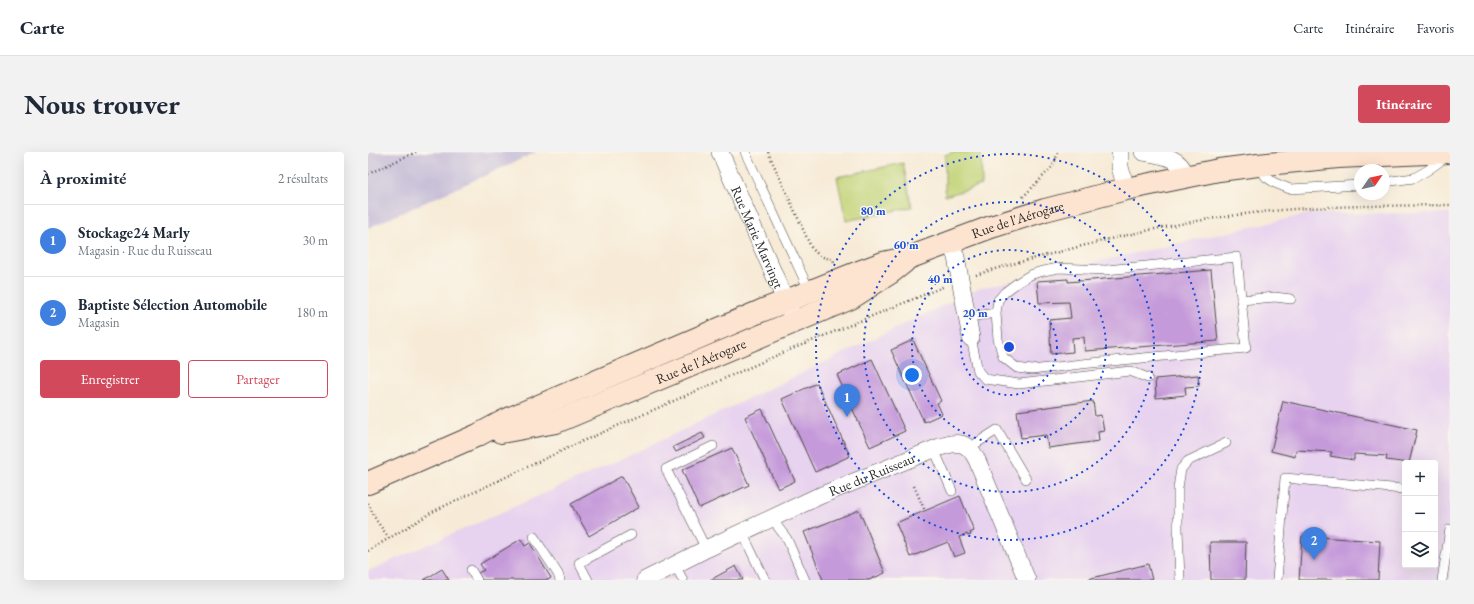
<!DOCTYPE html>
<html lang="fr">
<meta charset="utf-8">
<style>
body{margin:0;font-family:"EB Garamond",serif;background:#f2f2f3;color:#1f2937}
.controls{position:absolute;right:12px;bottom:12px;display:grid;overflow:hidden;border-radius:4px;box-shadow:0 4px 16px #0002}
.controls button{width:36px;height:36px;display:grid;place-items:center;padding:0;border:0;border-bottom:1px solid #e0e1e3;background:#fff;color:#1f2937;font:20px sans-serif}
.compass{position:absolute;left:986px;top:12px;width:36px;height:36px;border-radius:50%;background:#fff;box-shadow:0 4px 16px #0002;rotate:56deg}
.you{position:absolute;left:544px;top:223px;width:14px;height:14px;margin:-10px;border:3px solid #fff;border-radius:50%;background:#1a73e8;box-shadow:0 0 0 6px #1a73e833}
.badge{display:grid;place-items:center;width:26px;height:26px;border-radius:50%;background:#d1495b;color:#fff;font-size:13px;font-weight:700}
.pin{position:absolute;translate:-50% -33px;filter:drop-shadow(0 1px 2px #0008)}
.pin::after{content:'';position:absolute;top:21px;width:14px;height:12px;background:inherit;clip-path:polygon(0 0,100% 0,50% 100%)}
.list{margin:0;padding:0;list-style:none}
h2{display:flex;justify-content:space-between;align-items:center;height:52px;margin:0;padding:0 16px;font-size:17px}
h2 small{font-size:13px;font-weight:400;color:#747a83}
.list li{display:grid;grid-template-columns:26px 1fr auto;gap:12px;align-items:center;box-sizing:border-box;height:72px;padding:0 16px;border-top:1px solid #e0e1e3}
.list b{display:block;font-size:15px;white-space:nowrap}
.list p{margin:0;font-size:13px;white-space:nowrap;color:#747a83}
.list em{font-size:13px;font-style:normal;color:#747a83}
.actions{display:flex;gap:8px;padding:12px 16px}
.actions a{flex:1;padding:9px 0;border:1px solid #d1495b;border-radius:4px;text-align:center;font-size:14px;color:#d1495b}
.actions .main{background:#d1495b;color:#fff}
.icon{flex:none;width:22px;height:22px;fill:none;stroke:currentColor;stroke-width:2;stroke-linecap:round;stroke-linejoin:round}
.map{position:relative;flex:none;width:1082px;height:428px;overflow:hidden;border-radius:4px}
header{display:flex;align-items:center;gap:24px;box-sizing:border-box;height:56px;padding:0 20px;background:#fff;border-bottom:1px solid #e0e1e3}
header strong{font-size:19px}
nav{display:flex;gap:22px;margin-inline-start:auto;font-size:14px}
.intro{display:flex;align-items:center;justify-content:space-between;box-sizing:border-box;height:96px;padding:0 24px}
h1{margin:0;font-size:28px}
.button{padding:10px 18px;border-radius:4px;background:#d1495b;color:#fff;font-size:14px;font-weight:700}
main{display:flex;gap:24px;padding:0 24px}
aside{flex:1;background:#fff;border-radius:4px;box-shadow:0 4px 16px #0002}
.map>svg:first-child{display:block}
.built{fill:#e7d2ef;fill-rule:evenodd}
.industrial{fill:#c8bfd8}
.green{fill:#c1d376;stroke:#767f50}
.building{fill:#c59ada}
.lines{fill:none;stroke-linecap:round;stroke-linejoin:round}
.lane-casing{stroke:#4a4845;stroke-width:10}
.street-casing{stroke:#4a4845;stroke-width:18}
.secondary-casing{stroke:#4a4845;stroke-width:24}
.path{stroke:#4a4845;stroke-width:2.5;stroke-dasharray:1 3;stroke-linecap:butt}
.lane{stroke:#fff;stroke-width:9}
.street{stroke:#fff;stroke-width:17}
.secondary{stroke:#fde4d0;stroke-width:22}
.ring{fill:none;stroke:#1d4ed8;stroke-width:2;stroke-dasharray:2 4}
.labels{text-anchor:middle;dominant-baseline:central;stroke-width:3;stroke-linejoin:round;paint-order:stroke}
.street-label{font-size:14px;fill:#2b2b2b;stroke:#fbf7ec}
.centre{fill:#1d4ed8;stroke:#fbf7ec;stroke-width:2}
.ring-label{font-size:12px;text-anchor:middle;font-weight:bold;fill:#1d4ed8;stroke:#fbf7ec;stroke-width:3;stroke-linejoin:round;paint-order:stroke}
</style>
<header>
<strong>Carte</strong>
<nav><a>Carte</a><a>Itinéraire</a><a>Favoris</a></nav>
</header>
<div class="intro"><h1>Nous trouver</h1><a class="button">Itinéraire</a></div>
<main>
<aside>
<h2>À proximité<small>2 résultats</small></h2>
<ul class="list">
<li><span class="badge" style="background:#3f7fe0">1</span><div><b>Stockage24 Marly</b><p>Magasin · Rue du Ruisseau</p></div><em>30 m</em></li>
<li><span class="badge" style="background:#3f7fe0">2</span><div><b>Baptiste Sélection Automobile</b><p>Magasin</p></div><em>180 m</em></li>
</ul>
<div class="actions"><a class="main">Enregistrer</a><a>Partager</a></div>
</aside>
<div class="map">
<svg width="1082" height="428" viewBox="0 0 1082 428">
<rect width="100%" height="100%" fill="#fbf7ec"/>
<filter id="ink" filterUnits="userSpaceOnUse"><feTurbulence type="fractalNoise" baseFrequency=".025" numOctaves="2"/><feDisplacementMap in="SourceGraphic" scale="8" xChannelSelector="R" yChannelSelector="G"/><feConvolveMatrix kernelMatrix="1 2 1 2 8 2 1 2 1" color-interpolation-filters="sRGB"/></filter>
<filter id="wash" filterUnits="userSpaceOnUse"><feTurbulence type="fractalNoise" baseFrequency=".012" numOctaves="4" result="noise"/><feDisplacementMap in="SourceGraphic" scale="16" xChannelSelector="R" yChannelSelector="G"/><feGaussianBlur stdDeviation="0.9" result="paint"/><feColorMatrix in="noise" values="0 0 0 0 0 0 0 0 0 0 0 0 0 0 0 0 0 1.4 0 .05"/><feComposite in="paint" operator="in"/></filter>
<g filter="url(#wash)">
<rect width="100%" height="100%" fill="#f7ebd7"/>
<path class="built" d="M1082,61v367h-1082v-9l250,-110 362,-173 329,-74zM1037,311h30v102h-30z"/>
<path class="industrial" d="M0,0h169l-169,76z"/>
<g class="green">
<path d="M586,0h27l1,33 -37,11v-41z"/>
<path d="M535,11l9,44 -66,14 -9,-44z"/>
</g>
<g id="blocks">
<g class="building">
<path d="M843,118l7,71 -133,10 -1,-14 -12,1 1,14 -22,2 -2,-34 22,-2 -2,-16 -30,1 -2,-22 31,-2v3z"/>
<path d="M545,188l28,61 -4,2 5,11 -18,8 -33,-72z"/>
<path d="M504,207l33,72 -35,16 -33,-72z"/>
<path d="M830,223l1,11 -14,1 1,8 -30,3 -1,-19z"/>
<path d="M449,231l33,73 -35,16 -33,-73z"/>
<path d="M725,249l2,15 6,-1 3,16 -6,1 1,9 -51,7 -2,-13 -25,3 -4,-27z"/>
<path d="M915,249l134,29 -8,33 -23,-3 1,-4 -33,-2v6l-24,-4 2,-4 -36,-2 -1,7 -24,-6z"/>
<path d="M394,257l33,72 -17,8 -33,-72z"/>
<path d="M334,281l3,5 -29,14 -3,-5z"/>
<path d="M364,296l17,37 -50,23 -17,-38z"/>
<path d="M254,324l17,31 -50,29 -18,-32z"/>
<path d="M592,344l14,35 -4,2 1,2 -3,1 -1,-2 -8,3 6,16 -11,4 -6,-15 -38,15 -14,-34z"/>
<path d="M491,358l26,63 -16,7h-46l-19,-48z"/>
<path d="M934,384l78,5 -2,39h-79z"/>
<path d="M153,387l4,7 5,-3 21,35 -3,2h-66l-4,-7 6,-3 -4,-6z"/>
<path d="M842,390h36l-1,38h-34z"/>
<path d="M780,412l4,16h-64v-1z"/>
<path d="M368,414l7,14h-33z"/>
<path d="M74,417l7,11h-25z"/>
</g>
</g>
</g>
<g filter="url(#ink)">
<use href="#blocks" fill-opacity="0" stroke="#4a4845" stroke-width="1"/>
<g class="lines">
<g class="lane-casing">
<g id="lane">
<path d="M377,0l65,140"/>
<path d="M891,14l7,11 9,6 15,6 70,-4"/>
<path d="M1016,30l30,-4 14,-8 18,-13"/>
<path d="M873,148l34,-3 16,2"/>
<path d="M600,165l28,-4 2,26 5,18 14,11 15,2 49,-6 165,-16 -9,-91 -131,13 -48,-2 -19,4 -9,3 -13,8 -12,9 -7,8 -2,13"/>
<path d="M603,186l7,33 7,8 34,5 111,-13 18,7"/>
<path d="M601,296l28,-18 29,49"/>
<path d="M566,297l18,42"/>
<path d="M405,365l5,10 9,12 18,41"/>
<path d="M374,380l23,48"/>
<path d="M166,385l24,37 2,6"/>
<path d="M338,397l-40,-80 47,-23"/>
<path d="M307,413l8,15"/>
<path d="M103,418l6,10"/>
<path d="M220,428l-9,-17 52,-28"/>
<path d="M812,428l-2,-51v-41l3,-19 7,-8 38,-18"/>
<path d="M909,428l8,-102 117,11"/>
<path d="M1074,428l8,-51"/>
</g>
</g>
<g class="street-casing">
<g id="street">
<path id="s1" d="M352,0l71,161"/>
<path d="M752,0v15l6,22"/>
<path d="M775,0c18,3 37,4 43,24"/>
<path d="M582,90l6,15 15,81"/>
<path id="s2" d="M277,428l61,-31 111,-52 117,-48c21,-7 32,-11 43,11l50,120"/>
</g>
</g>
<g class="secondary-casing">
<g id="secondary">
<path id="s3" d="M133,280l55,-10 295,-124 39,-25 14,-11"/>
<path id="s4" d="M0,331l110,-48 28,-15 255,-109 98,-39 24,-9 28,-6 80,-30 54,-17 81,-21 93,-19 39,-5 80,-8 112,-5"/>
</g>
</g>
<g class="path">
<path d="M400,0l43,95c7,9 12,11 22,12l1,3"/>
<path d="M0,22l48,-22"/>
<path d="M655,45l29,-30 3,-6 3,-9"/>
<path d="M608,123c26,-9 53,-15 79,-22 71,-19 143,-35 217,-42 59,-6 118,-5 178,-6"/>
<path d="M546,334l11,25"/>
<path d="M0,351l8,17 13,18"/>
<path d="M0,399l66,-40 140,-66 206,-91 165,-68"/>
</g>
<use href="#lane" class="lane"/>
<use href="#street" class="street"/>
<use href="#secondary" class="secondary"/>
</g>
</g>
<g class="ring">
<circle cx="641" cy="195" r="48"/>
<circle cx="641" cy="195" r="97"/>
<circle cx="641" cy="195" r="145"/>
<circle cx="641" cy="195" r="193"/>
</g>
<g class="labels">
<g class="street-label">
<text stroke="none"><textPath href="#s4" startOffset="702">Rue de l'Aérogare</textPath></text>
<text stroke="none"><textPath href="#s1" startOffset="93">Rue Marie Marvingt</textPath></text>
<text stroke="none"><textPath href="#s3" startOffset="213">Rue de l'Aérogare</textPath></text>
<text stroke="none"><textPath href="#s2" startOffset="250">Rue du Ruisseau</textPath></text>
</g>
</g>
<circle cx="641" cy="195" r="6" class="centre"/>
<g class="ring-label">
<text x="505" y="63">80 m</text>
<text x="538" y="97">60 m</text>
<text x="572" y="131">40 m</text>
<text x="607" y="165">20 m</text>
</g>
</svg>
<div class="controls">
<button>+</button>
<button>−</button>
<button><svg class="icon" aria-label="layers" viewBox="0 0 24 24"><path d="M12 4l9 5-9 5-9-5zM3 14l9 5 9-5"/></svg></button>
</div>
<svg class="compass" viewBox="-18 -18 36 36"><path d="M0-13l5 13h-10z" fill="#e53935"/><path d="M0 13l5-13h-10z" fill="#747a83"/></svg>
<div class="you"></div>
<div class="pin badge" style="left:479px;top:265px;background:#3f7fe0">1</div>
<div class="pin badge" style="left:946px;top:408px;background:#3f7fe0">2</div>
</div>
</main>
